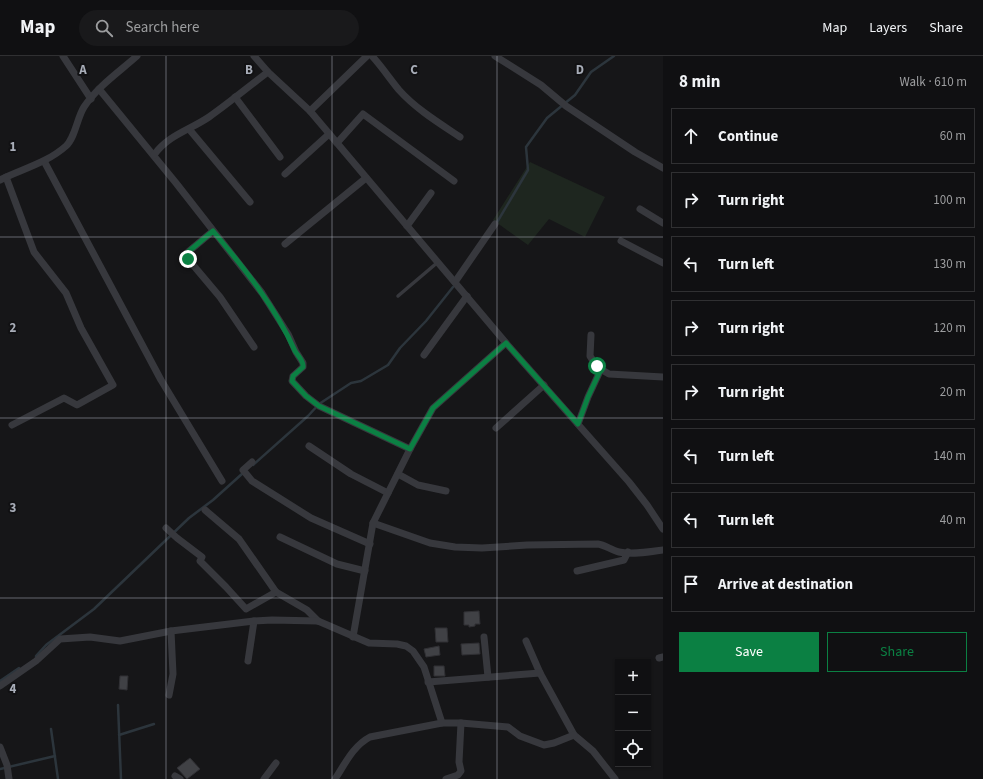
<!DOCTYPE html>
<meta charset="utf-8">
<style>
body{margin:0;font-family:"Source Sans 3",sans-serif;background:#19191b;color:#f1f3f6}
.controls{position:absolute;right:12px;bottom:12px;display:grid;overflow:hidden;border-radius:0px;box-shadow:0 1px 3px #0004}
.controls button{width:36px;height:36px;display:grid;place-items:center;padding:0;border:0;border-bottom:1px solid #303032;background:#101012;color:#f1f3f6;font:20px sans-serif}
.stop{position:absolute;width:12px;height:12px;margin:-9px;border:3px solid #0b8043;border-radius:50%;background:#fff}
.stop.end{background:#0b8043;border-color:#fff;box-shadow:0 1px 4px #0008}
.list{margin:0;padding:0;list-style:none}
h2{display:flex;justify-content:space-between;align-items:center;height:52px;margin:0;padding:0 16px;font-size:17px}
h2 small{font-size:13px;font-weight:400;color:#9c9d9f}
.list li{display:grid;grid-template-columns:26px 1fr auto;gap:12px;align-items:center;box-sizing:border-box;height:56px;margin:0 8px 8px;padding:0 8px;border:1px solid #303032;border-radius:0px}
.list b{display:block;font-size:15px;white-space:nowrap}
.list em{font-size:13px;font-style:normal;color:#9c9d9f}
.actions{display:flex;gap:8px;padding:12px 16px}
.actions a{flex:1;padding:9px 0;border:1px solid #0b8043;border-radius:0px;text-align:center;font-size:14px;color:#0b8043}
.actions .main{background:#0b8043;color:#fff}
.icon{flex:none;width:22px;height:22px;fill:none;stroke:currentColor;stroke-width:2;stroke-linecap:round;stroke-linejoin:round}
.map{position:relative;flex:none;width:663px;height:723px;overflow:hidden}
header{display:flex;align-items:center;gap:24px;box-sizing:border-box;height:56px;padding:0 20px;background:#101012;border-bottom:1px solid #303032}
header strong{font-size:19px}
nav{display:flex;gap:22px;margin-inline-start:auto;font-size:14px}
.search{width:280px;height:36px;background:#19191b;display:flex;align-items:center;gap:10px;box-sizing:border-box;padding:0 14px;border-radius:22px;color:#9c9d9f;font-size:15px}
main{display:flex}
aside{flex:1;background:#101012}
.map>svg:first-child{display:block}
.green{fill:#1e261f}
.lines{fill:none;stroke-linecap:round;stroke-linejoin:round}
.stream{stroke:#2c353c;stroke-width:2.5}
.building{fill:#404145;stroke:#303034}
.lane{stroke:#37383d;stroke-width:3.5}
.street{stroke:#37383d;stroke-width:7}
.route{stroke:#0b8043;stroke-width:5}
.grid{fill:none;stroke:#a8adb8;stroke-width:1;stroke-opacity:0.55}
.grid-label{font-size:13px;text-anchor:middle;font-weight:bold;fill:#a8adb8;stroke:#111113;stroke-width:4;stroke-linejoin:round;paint-order:stroke}
</style>
<header>
<strong>Map</strong>
<div class="search"><svg class="icon" aria-label="search" viewBox="0 0 24 24"><circle cx="10" cy="10" r="6"/><path d="M15 15l6 6"/></svg>Search here</div>
<nav><a>Map</a><a>Layers</a><a>Share</a></nav>
</header>
<main>
<div class="map">
<svg width="663" height="723" viewBox="0 0 663 723">
<rect width="100%" height="100%" fill="#161618"/>
<path class="green" d="M530,106l75,35 -20,40 -36,-18 -21,26 -35,-25z"/>
<g class="lines">
<g class="stream">
<path d="M496,168l32,-54 -2,-23 21,-29 28,-23 16,-23 23,-16"/>
<path d="M253,409l55,-49 11,-12 32,-21 10,-2 27,-16 12,-17 26,-27 27,-34"/>
<path d="M36,600l10,-11 48,-36 95,-91 24,-18 30,-27"/>
<path d="M0,625l19,-13"/>
<path d="M118,649l3,74"/>
<path d="M51,673l7,50"/>
<path d="M119,679l35,-11"/>
<path d="M0,713l55,-13"/>
</g>
</g>
<g class="building">
<path d="M479,555l1,13h-5v2l-6,1v-2h-5v-13z"/>
<path d="M435,572h12l1,14h-12z"/>
<path d="M479,587l1,11 -18,1 -1,-11z"/>
<path d="M439,590l1,9 -14,2 -2,-8z"/>
<path d="M434,610h10l1,10h-11z"/>
<path d="M120,620h8l-1,14 -8,-1z"/>
<path d="M190,702l10,11 -13,10 -10,-11z"/>
</g>
<g class="lines">
<path class="lane" d="M398,240l40,-34"/>
<g class="street">
<path d="M63,0l28,43"/>
<path d="M254,0l14,16 42,39 196,232 123,139 18,23 16,24"/>
<path d="M372,0c10,11 18,23 27,34 17,19 40,33 61,47"/>
<path d="M495,0l46,29 25,21 69,46 28,16"/>
<path d="M99,33l77,94 86,110 26,41 8,18 7,11v4l-10,9 -1,5 14,15 13,10 91,43"/>
<path d="M235,41l45,60"/>
<path d="M310,55l57,-55"/>
<path d="M189,73l61,73"/>
<path d="M337,87l26,-29 91,67"/>
<path d="M154,99c14,-20 36,-25 55,-38 20,-14 39,-30 59,-45"/>
<path d="M44,105l117,219 61,101"/>
<path d="M285,118l44,-40"/>
<path d="M6,121l28,75 32,41 15,35 32,57 -36,20 -13,-7 -52,27"/>
<path d="M0,124c22,-11 47,-17 66,-34 9,-8 11,-28 18,-39 13,-20 35,-35 53,-51"/>
<path d="M640,153l23,14"/>
<path d="M407,170l24,-33"/>
<path d="M213,175l-25,21v7l32,38 34,50"/>
<path d="M621,185l42,22"/>
<path d="M285,188l81,-66"/>
<path d="M455,226l40,-58"/>
<path d="M591,279l-1,21 7,11 12,7 54,3"/>
<path d="M424,299l43,-59"/>
<path d="M578,368l10,-27 13,-28"/>
<path d="M496,372l48,-43"/>
<path d="M309,390l42,28 37,19"/>
<path d="M252,406l-9,8 9,11 59,37 59,26"/>
<path d="M398,418l20,11 28,6"/>
<path d="M205,454l34,29 37,53 31,18 11,11"/>
<path d="M373,467l57,20 25,4 27,1 45,-3 71,-1c7,1 13,6 21,8 13,3 30,0 44,-2"/>
<path d="M166,472l11,10 25,19 -2,4 26,26 20,22 30,-17"/>
<path d="M280,481l57,27 28,7"/>
<path d="M577,515l47,-11 4,-8"/>
<path d="M353,581l20,-114 37,-74 23,-41 73,-65"/>
<path d="M484,581l4,40"/>
<path d="M526,585l14,32 34,62 19,16 22,28"/>
<path d="M659,602l4,-1"/>
<path d="M248,605l6,-40"/>
<path d="M428,626l112,-9"/>
<path d="M0,630l36,-25 24,-22 30,-2 30,4 51,-10 83,-10 18,-1 46,1 51,22 28,1 9,2 7,5 11,16 18,56"/>
<path d="M169,639l4,-21 -2,-43"/>
<path d="M0,691l7,18 2,14"/>
<path d="M175,720l5,3"/>
<path d="M264,723l12,-16"/>
<path d="M335,723c10,-15 18,-33 35,-42l72,-14h19l47,4 12,9 24,9 10,-2 20,-8"/>
<path d="M446,723l12,-4 3,-4 -2,-9 2,-39"/>
</g>
</g>
<g class="lines">
<path class="route" d="M188,203v-7l25,-21c31,37 62,75 82,120 3,5 9,10 8,16l-10,9 -1,5 14,15 13,10 91,43 23,-41 73,-65 72,81 10,-27 13,-28 -4,-3"/>
</g>
<path class="grid" d="M166,0v723M332,0v723M497,0v723M0,181h663M0,362h663M0,542h663"/>
<g class="grid-label">
<text x="83" y="18">A</text>
<text x="249" y="18">B</text>
<text x="414" y="18">C</text>
<text x="580" y="18">D</text>
<text x="13" y="95">1</text>
<text x="13" y="276">2</text>
<text x="13" y="456">3</text>
<text x="13" y="637">4</text>
</g>
</svg>
<div class="controls">
<button>+</button>
<button>−</button>
<button><svg class="icon" aria-label="locate" viewBox="0 0 24 24"><circle cx="12" cy="12" r="6"/><path d="M12 2v4M12 18v4M2 12h4M18 12h4"/></svg></button>
</div>
<div class="stop" style="left:597px;top:310px"></div>
<div class="stop end" style="left:188px;top:203px"></div>
</div>
<aside>
<h2>8 min<small>Walk · 610 m</small></h2>
<ul class="list">
<li><svg class="icon" aria-label="ahead" viewBox="0 0 24 24"><path d="M12 20V5M6 11l6-6 6 6"/></svg><div><b>Continue</b></div><em>60 m</em></li>
<li><svg class="icon" aria-label="right" viewBox="0 0 24 24"><path d="M7 20v-9h11M14 6l5 5-5 5"/></svg><div><b>Turn right</b></div><em>100 m</em></li>
<li><svg class="icon" aria-label="left" viewBox="0 0 24 24"><path d="M17 20v-9H6M10 6l-5 5 5 5"/></svg><div><b>Turn left</b></div><em>130 m</em></li>
<li><svg class="icon" aria-label="right" viewBox="0 0 24 24"><path d="M7 20v-9h11M14 6l5 5-5 5"/></svg><div><b>Turn right</b></div><em>120 m</em></li>
<li><svg class="icon" aria-label="right" viewBox="0 0 24 24"><path d="M7 20v-9h11M14 6l5 5-5 5"/></svg><div><b>Turn right</b></div><em>20 m</em></li>
<li><svg class="icon" aria-label="left" viewBox="0 0 24 24"><path d="M17 20v-9H6M10 6l-5 5 5 5"/></svg><div><b>Turn left</b></div><em>140 m</em></li>
<li><svg class="icon" aria-label="left" viewBox="0 0 24 24"><path d="M17 20v-9H6M10 6l-5 5 5 5"/></svg><div><b>Turn left</b></div><em>40 m</em></li>
<li><svg class="icon" aria-label="arrive" viewBox="0 0 24 24"><path d="M6 21V4h12l-3 4 3 4H6"/></svg><div><b>Arrive at destination</b></div></li>
</ul>
<div class="actions"><a class="main">Save</a><a>Share</a></div>
</aside>
</main>
